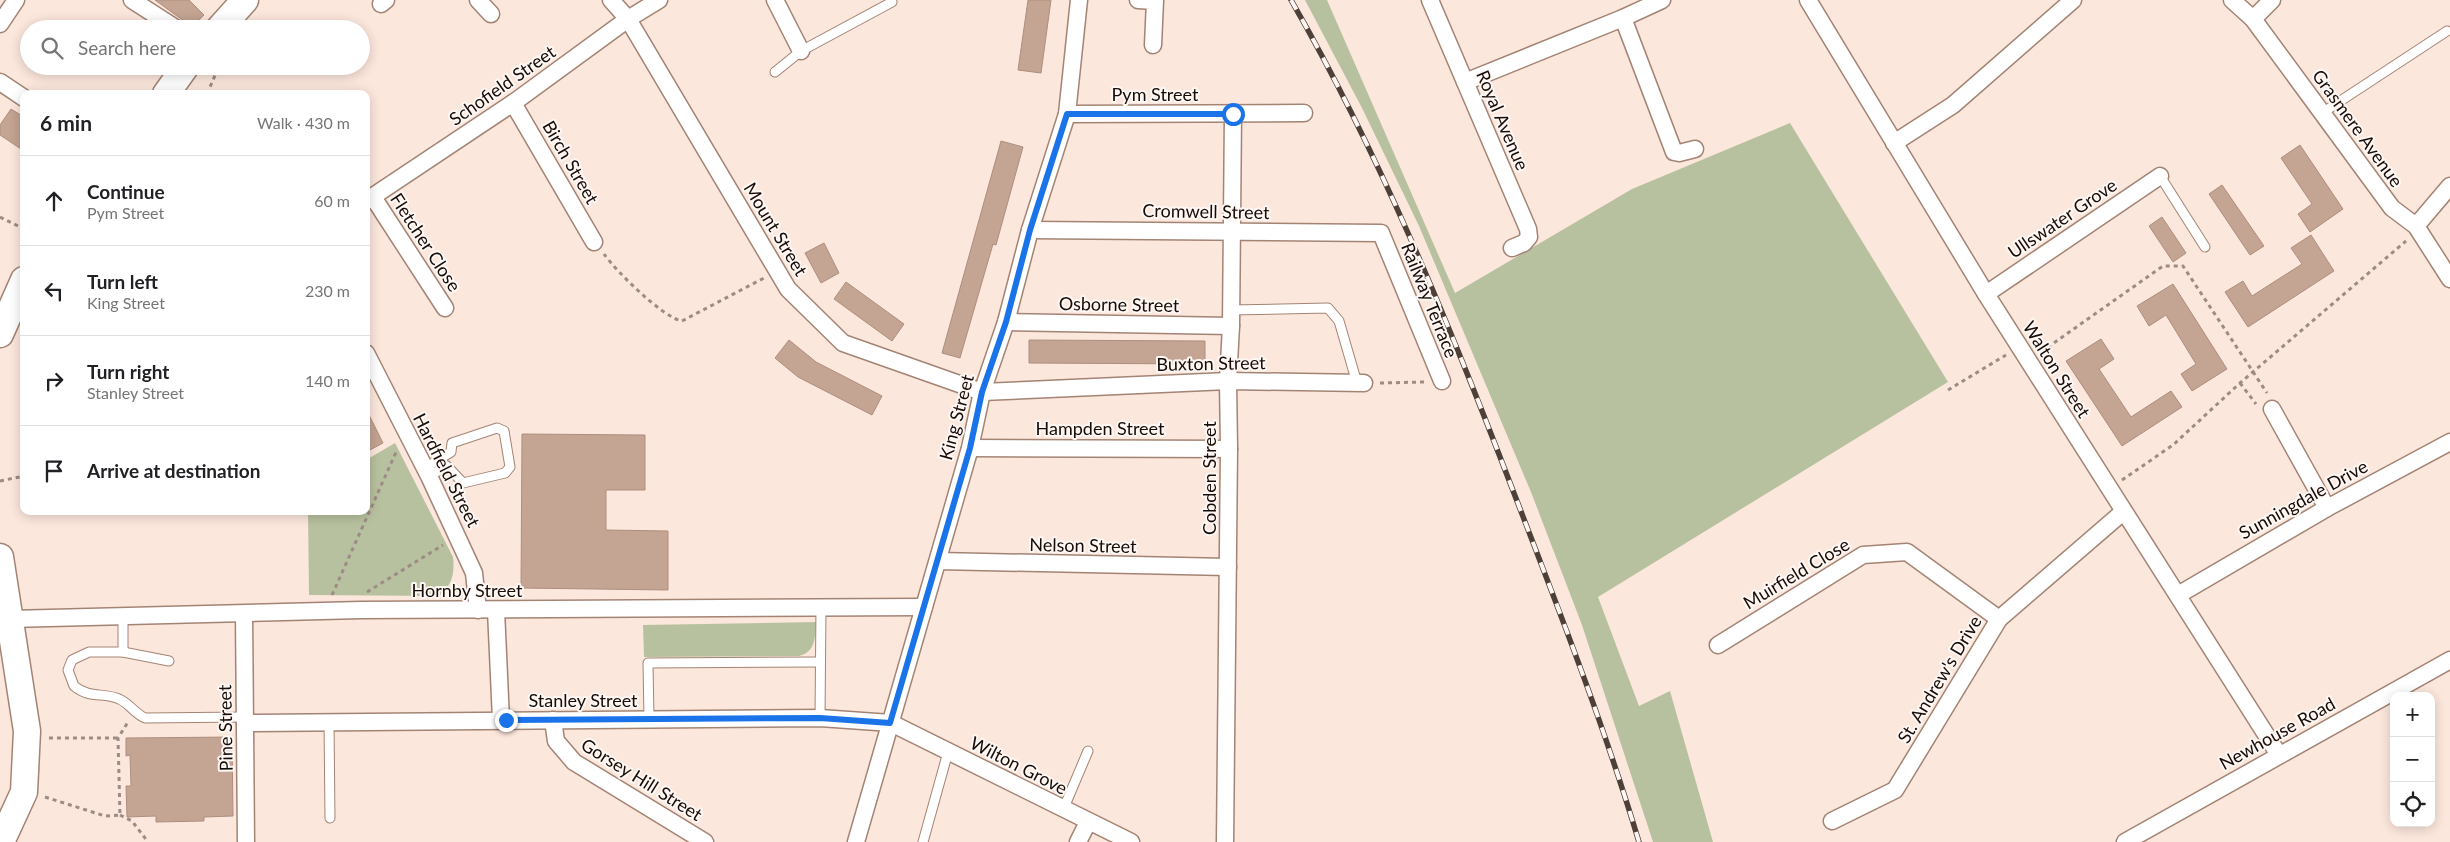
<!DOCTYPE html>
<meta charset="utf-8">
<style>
body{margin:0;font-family:Lato,sans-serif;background:#f2f2f2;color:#202124}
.controls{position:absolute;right:15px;bottom:15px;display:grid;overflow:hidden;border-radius:10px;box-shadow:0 2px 12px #0003}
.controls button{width:45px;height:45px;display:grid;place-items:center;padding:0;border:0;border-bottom:1px solid #e0e0e0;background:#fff;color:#202124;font:25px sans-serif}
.stop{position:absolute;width:15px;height:15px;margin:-11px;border:4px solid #1a73e8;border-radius:50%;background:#fff}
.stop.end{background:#1a73e8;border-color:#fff;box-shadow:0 1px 5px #0008}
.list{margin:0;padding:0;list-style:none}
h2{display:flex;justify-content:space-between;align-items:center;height:65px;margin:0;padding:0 20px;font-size:21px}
h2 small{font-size:16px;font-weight:400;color:#757577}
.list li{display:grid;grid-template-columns:32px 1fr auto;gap:15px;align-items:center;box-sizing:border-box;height:90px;padding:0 20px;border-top:1px solid #e0e0e0}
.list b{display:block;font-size:19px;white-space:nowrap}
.list p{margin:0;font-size:16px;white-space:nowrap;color:#757577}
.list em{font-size:16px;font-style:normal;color:#757577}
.icon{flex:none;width:28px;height:28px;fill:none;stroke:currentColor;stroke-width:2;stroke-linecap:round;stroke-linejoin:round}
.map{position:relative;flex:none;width:2450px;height:842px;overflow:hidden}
.search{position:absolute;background:#fff;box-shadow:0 2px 12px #0003;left:20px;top:20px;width:350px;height:55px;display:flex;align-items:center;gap:12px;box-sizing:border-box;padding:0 18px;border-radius:28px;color:#757577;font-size:19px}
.panel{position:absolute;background:#fff;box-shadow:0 2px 12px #0003;left:20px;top:90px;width:350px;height:425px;border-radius:10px}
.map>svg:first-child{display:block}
.green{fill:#b8c19f}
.building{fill:#c4a493;stroke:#ae8e7e}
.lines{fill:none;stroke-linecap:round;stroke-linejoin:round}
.service-casing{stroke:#a38474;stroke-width:11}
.minor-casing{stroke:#a38474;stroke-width:19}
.primary-casing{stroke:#a38474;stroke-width:29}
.path{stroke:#9d8c84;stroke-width:3;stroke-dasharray:4 4;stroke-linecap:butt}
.service{stroke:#fff;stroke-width:9}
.minor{stroke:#fff;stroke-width:16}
.primary{stroke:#fff;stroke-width:26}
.rail-casing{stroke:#4d4039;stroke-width:5.5}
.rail{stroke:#fef7f4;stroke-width:4;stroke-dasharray:11;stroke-linecap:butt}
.route{stroke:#1a73e8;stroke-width:6}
.labels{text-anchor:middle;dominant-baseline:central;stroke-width:4;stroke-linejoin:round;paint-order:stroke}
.street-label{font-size:18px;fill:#160b06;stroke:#fef7f4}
</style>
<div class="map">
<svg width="2450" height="842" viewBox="0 0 2450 842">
<rect width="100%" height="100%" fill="#fce7dc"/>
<g class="green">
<path d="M1305,0h22l128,293 177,-104 158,-66 158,259 -350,215 41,109 31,-15 43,151h-60l-71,-217 -51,-133 -112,-266 -57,-118z"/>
<path d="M395,443l58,114c2,16 -1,29 -14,39l-130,-1 -1,-84h58v-51z"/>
<path d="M816,622c-1,15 0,30 -17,34l-155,1 -1,-32z"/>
</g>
<g class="building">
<path d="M155,0h34l15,15 -12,12z"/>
<path d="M1028,0h23l-10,73 -23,-3z"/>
<path d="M11,109l13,8v34l-24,-16v-10z"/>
<path d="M1001,141l22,6 -27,98 -3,-1 -33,114 -18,-5z"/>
<path d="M2300,145l43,64 -33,23 -12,-18 14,-10 -31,-46z"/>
<path d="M2222,185l42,61 -14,9 -41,-61z"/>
<path d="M2162,217l24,36 -13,9 -24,-36z"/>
<path d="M2311,235l23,36 -86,56 -23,-35 18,-11 9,15 50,-32 -11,-16z"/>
<path d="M824,243l15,30 -18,10 -16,-30z"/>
<path d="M846,282l58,42 -12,17 -58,-42z"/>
<path d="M2173,284l54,85 -35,22 -11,-17 15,-10 -30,-49 -17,11 -12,-20z"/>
<path d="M2101,339l13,20 -15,10 32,48 40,-26 11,16 -60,39 -56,-85z"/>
<path d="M789,340l27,22 66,34 -10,19 -74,-38 -23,-19z"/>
<path d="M1029,340l176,1v23l-176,-1z"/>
<path d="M366,409l17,34 -17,9z"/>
<path d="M522,434l123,1v55h-39v40l62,1v59l-147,-2z"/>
<path d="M232,737l1,79 -29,1v4l-48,1v-6l-29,1 -1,-31h5l-1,-31 -4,1v-18z"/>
</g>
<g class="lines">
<g class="service-casing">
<g id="service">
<path d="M775,72l26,-21 91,-49"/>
<path d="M2322,113l125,-82"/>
<path d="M2160,176l45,71"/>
<path d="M1231,310l97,-2 11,13 18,62"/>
<path d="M425,468l26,-16 1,-9 45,-15 7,3 6,36 -5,6 -42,10 -16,-17 -18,10"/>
<path d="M123,618v34h-34l-17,8 -4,10 6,16c16,13 29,6 45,13 10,4 15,14 26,19l100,-1"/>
<path d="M123,652l46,9"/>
<path d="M820,718l1,-112"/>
<path d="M649,719l-1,-56 171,-1"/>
<path d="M329,722l1,96"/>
<path d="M1063,810l25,-59"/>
<path d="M923,842l25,-90"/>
</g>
</g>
<g class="minor-casing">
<g id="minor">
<path d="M132,0l45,29"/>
<path d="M478,0l13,14"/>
<path d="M611,0l17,19 160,270 55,54 139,49 246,-11 136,2"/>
<path d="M775,0l26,51"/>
<path d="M1138,0l17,1 -2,44"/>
<path d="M1430,0l98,229 1,8 -5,6 -12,5"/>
<path d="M1808,0l178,294 293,461"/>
<path d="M2232,0l21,19 139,189 24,18 34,53"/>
<path d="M381,4l5,-4"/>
<path d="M1623,18l51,134 5,1 16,-4"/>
<path d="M2253,19l19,-19"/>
<path d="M0,24l16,-24"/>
<path d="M0,82l24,16"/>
<path d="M1465,82l158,-64 39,-18"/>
<path d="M513,103l81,139"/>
<path d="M1067,114l237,-1"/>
<path d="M1894,143l59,-38 120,-105"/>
<path d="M373,197l72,111"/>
<path d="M366,201l147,-98 115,-84 31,-19"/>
<path d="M2416,226l34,-40"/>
<path d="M1030,230l351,3 61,148"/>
<path d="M1986,294l174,-118"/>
<path d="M1006,322l225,4"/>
<path d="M366,353l63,123 45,97 4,37"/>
<path d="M2272,409l55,99"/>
<path d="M970,448l259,1"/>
<path d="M938,561l290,6"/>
<path d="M2178,595l149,-87 123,-66"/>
<path d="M496,610l5,110"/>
<path d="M244,614l2,228"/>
<path d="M10,619l351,-9 563,-3"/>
<path d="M1718,645l145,-90 44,-3 92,67"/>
<path d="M553,720l3,21 18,21 131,80"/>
<path d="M245,723l575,-5 71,5 240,119"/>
<path d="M1832,821l63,-31 104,-171 124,-107"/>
<path d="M856,842l114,-394 12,-56 24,-70 24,-92 37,-116 12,-114"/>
<path d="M1078,842l10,-20"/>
<path d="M1225,842l4,-393 -1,-68 3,-55 2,-213"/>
<path d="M2125,842l325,-182"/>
</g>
</g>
<g class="primary-casing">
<g id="primary">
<path d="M219,29l26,-29"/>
<path d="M166,94l20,-28"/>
<path d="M0,334l24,-54"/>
<path d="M0,557l27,174 -3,61 -23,50"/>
</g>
</g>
<g class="path">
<path d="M207,94l12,-28"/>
<path d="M0,217l24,12"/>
<path d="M604,254c12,17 58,63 78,67l82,-43"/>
<path d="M2041,352l122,-86h20l84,127"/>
<path d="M1380,383l44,-1"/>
<path d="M2240,383l16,21"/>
<path d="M1948,390l58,-35"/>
<path d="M2122,480l51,-35 67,-62 166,-142"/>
<path d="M0,481l24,-5"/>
<path d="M367,592l76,-47"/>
<path d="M332,595l65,-145"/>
<path d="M49,738h69"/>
<path d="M45,797l60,19 15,-1 -2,-77 10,-16"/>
<path d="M120,815l12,6 16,21"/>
</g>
<use href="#service" class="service"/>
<use href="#minor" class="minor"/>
<use href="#primary" class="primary"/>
<g class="rail-casing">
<path id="rail" d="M1291,0c89,155 157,321 221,488 45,117 91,234 127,354"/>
</g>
<use href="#rail" class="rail"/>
</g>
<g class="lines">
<path class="route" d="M506,720l314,-2 70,5 80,-275 12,-56 24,-70 24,-92 37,-116h166"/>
</g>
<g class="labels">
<g class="street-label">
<text transform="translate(502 85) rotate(-35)">Schofield Street</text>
<text x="1155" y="94">Pym Street</text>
<text transform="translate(1503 120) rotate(67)">Royal Avenue</text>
<text transform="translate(2358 128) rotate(54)">Grasmere Avenue</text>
<text transform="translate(571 162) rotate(60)">Birch Street</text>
<text transform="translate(1206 211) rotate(1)">Cromwell Street</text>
<text transform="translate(2062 218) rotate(-34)">Ullswater Grove</text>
<text transform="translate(776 229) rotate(59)">Mount Street</text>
<text transform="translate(426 242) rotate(57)">Fletcher Close</text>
<text transform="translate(1430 300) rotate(68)">Railway Terrace</text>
<text transform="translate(1119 304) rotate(1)">Osborne Street</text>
<text transform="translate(1211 363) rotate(-1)">Buxton Street</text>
<text transform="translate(2057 369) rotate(58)">Walton Street</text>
<text transform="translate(956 417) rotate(-75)">King Street</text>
<text x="1100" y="428">Hampden Street</text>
<text transform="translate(447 470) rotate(63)">Hardfield Street</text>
<text transform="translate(1209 478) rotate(-90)">Cobden Street</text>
<text transform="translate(2303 499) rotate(-29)">Sunningdale Drive</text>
<text transform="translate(1083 545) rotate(1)">Nelson Street</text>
<text transform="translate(1796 573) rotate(-31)">Muirfield Close</text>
<text x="467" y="590">Hornby Street</text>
<text transform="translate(1939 679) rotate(-59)">St. Andrew's Drive</text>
<text x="583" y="700">Stanley Street</text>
<text transform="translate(225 728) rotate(-91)">Pine Street</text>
<text transform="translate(2277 733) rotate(-29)">Newhouse Road</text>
<text transform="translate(1019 765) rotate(27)">Wilton Grove</text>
<text transform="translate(642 779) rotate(32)">Gorsey Hill Street</text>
</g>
</g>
</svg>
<div class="controls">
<button>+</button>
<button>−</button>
<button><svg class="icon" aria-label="locate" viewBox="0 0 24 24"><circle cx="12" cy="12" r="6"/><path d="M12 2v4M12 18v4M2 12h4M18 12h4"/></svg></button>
</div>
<div class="stop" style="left:1233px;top:114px"></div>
<div class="stop end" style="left:506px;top:720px"></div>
<div class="search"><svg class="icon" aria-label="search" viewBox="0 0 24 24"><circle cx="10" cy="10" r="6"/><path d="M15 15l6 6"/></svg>Search here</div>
<section class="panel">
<h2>6 min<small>Walk · 430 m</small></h2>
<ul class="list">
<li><svg class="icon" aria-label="ahead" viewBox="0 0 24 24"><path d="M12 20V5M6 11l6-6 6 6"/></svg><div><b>Continue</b><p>Pym Street</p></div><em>60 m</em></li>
<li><svg class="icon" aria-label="left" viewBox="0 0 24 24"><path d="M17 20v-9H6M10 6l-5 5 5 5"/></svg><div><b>Turn left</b><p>King Street</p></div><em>230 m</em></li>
<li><svg class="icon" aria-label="right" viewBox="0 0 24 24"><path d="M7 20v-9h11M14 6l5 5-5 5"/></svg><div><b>Turn right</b><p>Stanley Street</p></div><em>140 m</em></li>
<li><svg class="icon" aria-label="arrive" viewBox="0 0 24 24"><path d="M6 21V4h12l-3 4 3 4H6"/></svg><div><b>Arrive at destination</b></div></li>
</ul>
</section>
</div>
